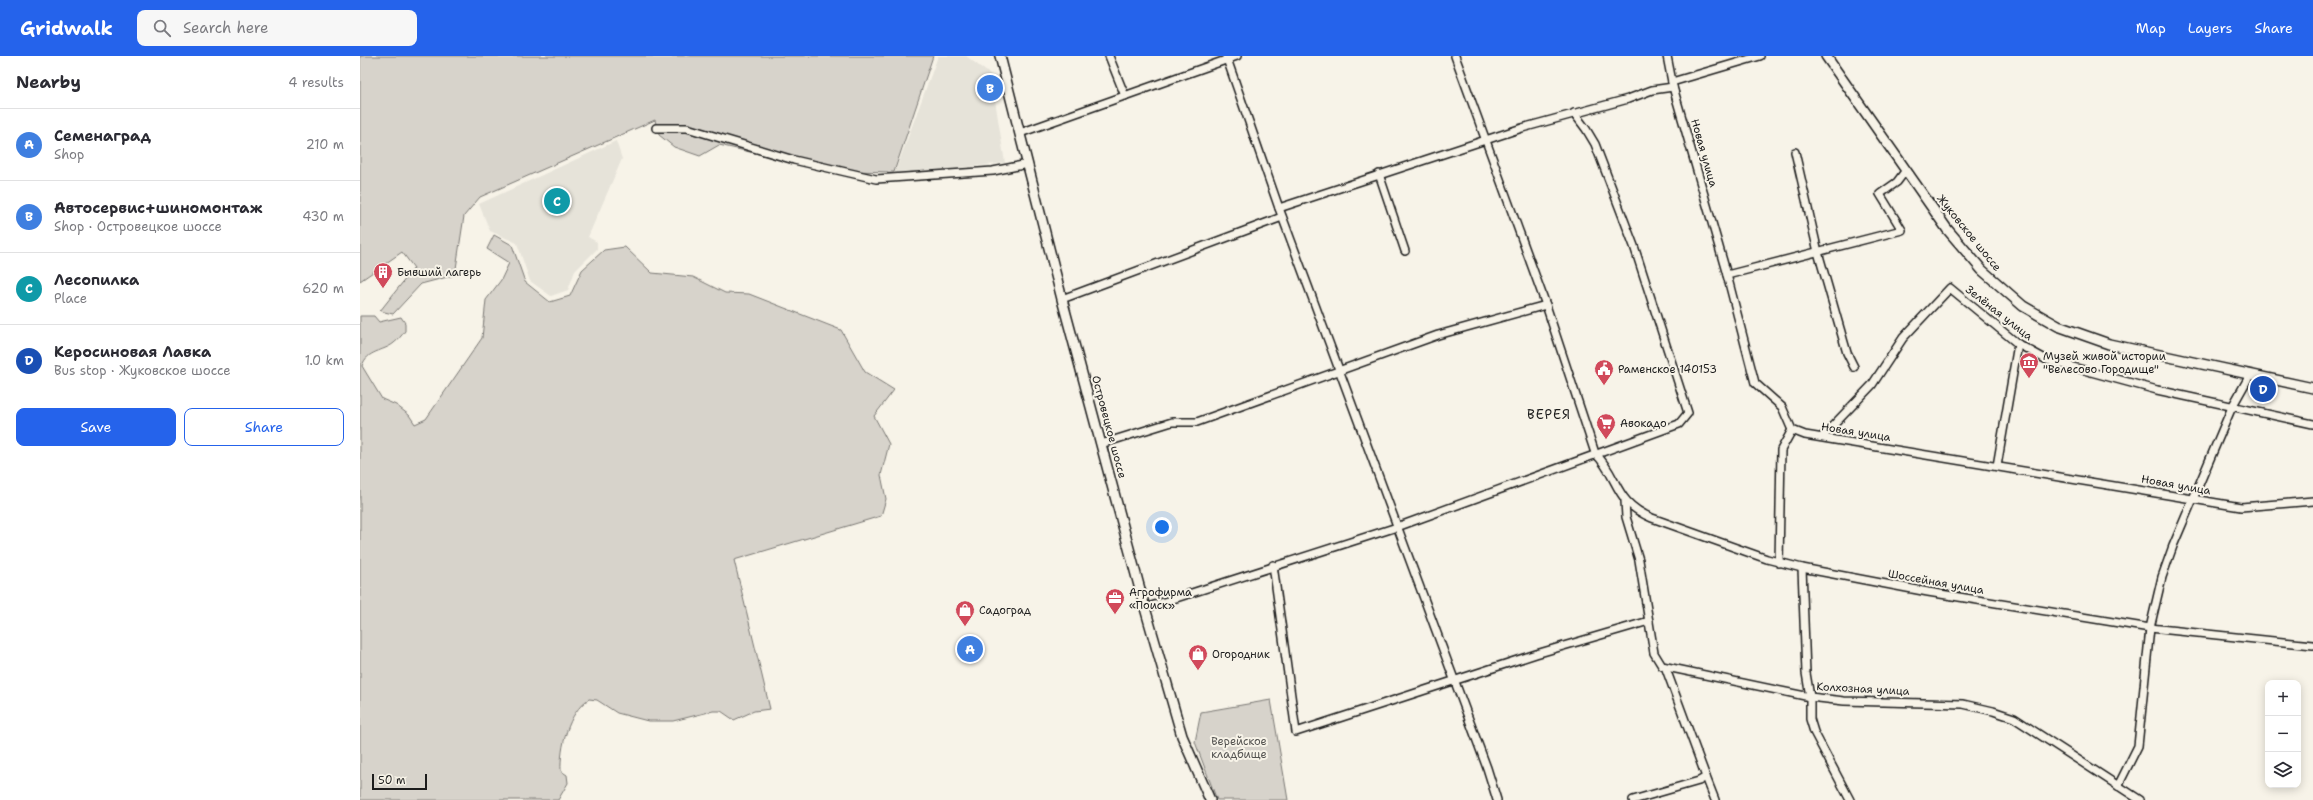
<!DOCTYPE html>
<meta charset="utf-8">
<style>
body{margin:0;font-family:"Shantell Sans",sans-serif;background:#f7f7f7;color:#2b2b33}
.controls{position:absolute;right:12px;bottom:12px;display:grid;overflow:hidden;border-radius:8px;box-shadow:0 2px 10px #0003}
.controls button{width:36px;height:36px;display:grid;place-items:center;padding:0;border:0;border-bottom:1px solid #e1e1e2;background:#fff;color:#2b2b33;font:20px sans-serif}
.scale{position:absolute;left:12px;bottom:10px;width:55px;box-sizing:border-box;padding-left:4px;border:2px solid #1c1c1c;border-top:0;font-size:11px;line-height:14px;white-space:nowrap;color:#1c1c1c;-webkit-text-stroke:3px #f7f3e8;paint-order:stroke}
.you{position:absolute;left:802px;top:471px;width:14px;height:14px;margin:-10px;border:3px solid #fff;border-radius:50%;background:#1a73e8;box-shadow:0 0 0 6px #1a73e833}
.badge{display:grid;place-items:center;width:26px;height:26px;border-radius:50%;background:#2563eb;color:#fff;font-size:13px;font-weight:700}
.pin{position:absolute;translate:-50% -50%;border:2px solid #fff;box-shadow:0 1px 4px #0006}
.list{margin:0;padding:0;list-style:none}
h2{display:flex;justify-content:space-between;align-items:center;height:52px;margin:0;padding:0 16px;font-size:17px}
h2 small{font-size:13px;font-weight:400;color:#7c7c81}
.list li{display:grid;grid-template-columns:26px 1fr auto;gap:12px;align-items:center;box-sizing:border-box;height:72px;padding:0 16px;border-top:1px solid #e1e1e2}
.list b{display:block;font-size:15px;white-space:nowrap}
.list p{margin:0;font-size:13px;white-space:nowrap;color:#7c7c81}
.list em{font-size:13px;font-style:normal;color:#7c7c81}
.actions{display:flex;gap:8px;padding:12px 16px}
.actions a{flex:1;padding:9px 0;border:1px solid #2563eb;border-radius:8px;text-align:center;font-size:14px;color:#2563eb}
.actions .main{background:#2563eb;color:#fff}
.icon{flex:none;width:22px;height:22px;fill:none;stroke:currentColor;stroke-width:2;stroke-linecap:round;stroke-linejoin:round}
.map{position:relative;flex:none;width:1953px;height:744px;overflow:hidden}
header{display:flex;align-items:center;gap:24px;box-sizing:border-box;height:56px;padding:0 20px;background:#2563eb;color:#fff}
header strong{font-size:19px}
nav{display:flex;gap:22px;margin-inline-start:auto;font-size:14px}
.search{width:280px;height:36px;background:#f7f7f7;display:flex;align-items:center;gap:10px;box-sizing:border-box;padding:0 14px;border-radius:8px;color:#7c7c81;font-size:15px}
main{display:flex}
aside{flex:1;background:#fff}
.map>svg:first-child{display:block}
.built{fill:#e6e3d9}
.green{fill:#d7d3cb;stroke:#7a7874}
.lines{fill:none;stroke-linecap:round;stroke-linejoin:round}
.minor-casing{stroke:#1c1c1c;stroke-width:10}
.major-casing{stroke:#1c1c1c;stroke-width:12}
.minor{stroke:#f7f3e8;stroke-width:7}
.major{stroke:#f7f3e8;stroke-width:9}
.labels{text-anchor:middle;dominant-baseline:central;stroke-width:4;stroke-linejoin:round;paint-order:stroke}
.street-label{font-size:11px;fill:#1c1c1c;stroke:#f7f3e8}
.poi-label{font-size:11px;fill:#1c1c1c;stroke:#f7f3e8;text-anchor:start}
.park-label{font-size:11px;fill:#545351;stroke:#f7f3e8}
.quarter-label{font-size:13px;letter-spacing:1px;fill:#1c1c1c;stroke:#f7f3e8}
</style>
<header>
<strong>Gridwalk</strong>
<div class="search"><svg class="icon" aria-label="search" viewBox="0 0 24 24"><circle cx="10" cy="10" r="6"/><path d="M15 15l6 6"/></svg>Search here</div>
<nav><a>Map</a><a>Layers</a><a>Share</a></nav>
</header>
<main>
<aside>
<h2>Nearby<small>4 results</small></h2>
<ul class="list">
<li><span class="badge" style="background:#3f7fe0">A</span><div><b>Семенаград</b><p>Shop</p></div><em>210 m</em></li>
<li><span class="badge" style="background:#3f7fe0">B</span><div><b>Автосервис+шиномонтаж</b><p>Shop · Островецкое шоссе</p></div><em>430 m</em></li>
<li><span class="badge" style="background:#0f9aa8">C</span><div><b>Лесопилка</b><p>Place</p></div><em>620 m</em></li>
<li><span class="badge" style="background:#1a4fb4">D</span><div><b>Керосиновая Лавка</b><p>Bus stop · Жуковское шоссе</p></div><em>1.0 km</em></li>
</ul>
<div class="actions"><a class="main">Save</a><a>Share</a></div>
</aside>
<div class="map">
<svg width="1953" height="744" viewBox="0 0 1953 744">
<rect width="100%" height="100%" fill="#f7f3e8"/>
<filter id="ink" filterUnits="userSpaceOnUse"><feTurbulence type="fractalNoise" baseFrequency=".025" numOctaves="2"/><feDisplacementMap in="SourceGraphic" scale="8" xChannelSelector="R" yChannelSelector="G"/><feConvolveMatrix kernelMatrix="1 2 1 2 8 2 1 2 1" color-interpolation-filters="sRGB"/></filter>
<g filter="url(#ink)">
<g class="built">
<path d="M578,0h28l25,19 14,88 -111,12z"/>
<path d="M256,85l6,18 -34,78 9,5v7l-22,22 -7,19 -17,6 -21,-15 -13,-38 -27,-12 -11,-27z"/>
</g>
<g class="green">
<path d="M0,0h573l-39,116 -44,-1 -62,-16h-25l-44,-10 -19,11 -26,-9 -15,-12 -4,-15 -175,77 -16,19 -9,59 -34,9 -28,30 -13,-3 34,-43 -12,-16 -42,29z"/>
<path d="M134,179l18,10 13,37 25,20 20,-6 12,-26 22,-20 21,-3 27,26 41,4 32,16 24,1 92,36 24,42 29,18 -20,26 15,28 -8,31 5,24 -5,17 -147,44 36,149 -16,2 -20,9 -13,-9h-8l-40,10h-25l-31,-8 -20,-13 -8,-1c-21,13 -29,49 -28,72l6,4 1,8 -10,17h-198v-484h14l5,6 22,-5 4,6v8c-3,4 -7,9 -11,12 -11,9 -27,7 -32,23l20,33 14,6 13,10 6,9 11,-5 56,-81 4,-38 15,-20 8,-17 -22,-14z"/>
<path d="M911,644l17,100h-71l-22,-58 6,-30z"/>
</g>
<g class="lines">
<g class="minor-casing">
<g id="minor">
<path d="M749,0l16,40"/>
<path d="M866,0l53,152 208,560 10,32"/>
<path d="M1095,0l91,249 49,148c25,25 18,49 57,65l115,41 35,9 126,24 222,36 163,17"/>
<path d="M1307,0l6,31 54,188 28,108 27,24 10,23 13,5 436,72 72,-6"/>
<path d="M1312,26l88,-26"/>
<path d="M296,72h31l107,32 82,19 117,-8 35,-7"/>
<path d="M660,77l217,-77"/>
<path d="M1435,96l23,100 29,101 7,14"/>
<path d="M1019,118l26,77"/>
<path d="M919,152l243,-80 106,-29 24,-9 21,-3"/>
<path d="M1367,219l175,-45 -22,-36 17,-12 9,-12"/>
<path d="M702,243l220,-82"/>
<path d="M1462,381l50,-52 31,-47 47,-50 68,56 29,16 110,30 156,34"/>
<path d="M741,388l71,-22h25l241,-87 108,-30"/>
<path d="M1637,410l21,-122"/>
<path d="M1265,445l1,16 13,43 15,93 8,13 148,31 34,4 119,3 30,7 21,7 126,82"/>
<path d="M1419,507l2,-113 11,-20"/>
<path d="M913,509l23,167 240,-78 113,-33"/>
<path d="M1442,512l4,105 4,24v22l4,13 36,68"/>
<path d="M785,552l252,-81 282,-103 9,-11 -54,-167 -39,-102 -9,-15 -12,-16"/>
<path d="M1346,721l9,23"/>
<path d="M1758,730l20,-40 12,-118 12,-51 11,-31 59,-139 18,-32"/>
<path d="M1273,744l66,-19 7,-4 -40,-108"/>
</g>
</g>
<g class="major-casing">
<g id="major">
<path d="M640,0l63,247 82,305 37,128 28,64"/>
<path d="M1466,0l121,173 35,41 41,36 35,20 51,18 204,44"/>
</g>
</g>
<use href="#minor" class="minor"/>
<use href="#major" class="major"/>
</g>
</g>
<defs>
<g id="building-pin" transform="scale(1)"><path d="M0 17L-7.5 6A9.5 9.5 0 1 1 7.5 6Z" fill="#d1495b" stroke="#f7f3e8"/><path d="M-4-6H4V6H1V3H-1V6H-4ZM-2.5-4.3h1.7v1.8h-1.7ZM.8-4.3h1.7v1.8H.8ZM-2.5-1h1.7V.8h-1.7ZM.8-1h1.7V.8H.8Z" fill="#fff"/></g>
<g id="museum-pin" transform="scale(1)"><path d="M0 17L-7.5 6A9.5 9.5 0 1 1 7.5 6Z" fill="#d1495b" stroke="#f7f3e8"/><path d="M0-6L6-3V-2H-6V-3ZM-5-1h2V3h-2ZM-1-1h2V3h-2ZM3-1h2V3H3ZM-6 4H6V6H-6Z" fill="#fff"/></g>
<g id="civic-pin" transform="scale(1)"><path d="M0 17L-7.5 6A9.5 9.5 0 1 1 7.5 6Z" fill="#d1495b" stroke="#f7f3e8"/><path d="M-.6-6.5H3V-4.5H.6V-3L4-1V1h2V6H-6V1h2V-1L-.6-3ZM-1.2 2.5V6h2.4V2.5Z" fill="#fff"/></g>
<g id="supermarket-pin" transform="scale(1)"><path d="M0 17L-7.5 6A9.5 9.5 0 1 1 7.5 6Z" fill="#d1495b" stroke="#f7f3e8"/><path d="M-6-5.5h2.5l.6 2H6L4.5 2H-2.5L-4.4-4H-6ZM-1.5 3.2a1.3 1.3 0 1 0 .1 0ZM3 3.2a1.3 1.3 0 1 0 .1 0Z" fill="#fff"/></g>
<g id="office-pin" transform="scale(1)"><path d="M0 17L-7.5 6A9.5 9.5 0 1 1 7.5 6Z" fill="#d1495b" stroke="#f7f3e8"/><path d="M-6-3h4V-5.5h4V-3h4V5H-6ZM-1-4.5V-3h2v-1.5ZM-6 0V1H6V0Z" fill="#fff"/></g>
<g id="shop-pin" transform="scale(1)"><path d="M0 17L-7.5 6A9.5 9.5 0 1 1 7.5 6Z" fill="#d1495b" stroke="#f7f3e8"/><path d="M-5-2.5h2.3a2.7 3.5 0 0 1 5.4 0H5L5.5 6h-11ZM-1.5-2.5h3a1.5 2.3 0 0 0-3 0Z" fill="#fff"/></g>
</defs>
<g fill-rule="evenodd">
<use href="#building-pin" x="23" y="216"/>
<use href="#museum-pin" x="1669" y="306"/>
<use href="#civic-pin" x="1244" y="313"/>
<use href="#supermarket-pin" x="1246" y="367"/>
<use href="#office-pin" x="755" y="542"/>
<use href="#shop-pin" x="605" y="554"/>
<use href="#shop-pin" x="838" y="598"/>
</g>
<g class="labels">
<g class="street-label">
<text transform="translate(1344 97) rotate(74)">Новая улица</text>
<text transform="translate(1609 177) rotate(51)">Жуковское шоссе</text>
<text transform="translate(1639 257) rotate(38)">Зелёная улица</text>
<text transform="translate(749 371) rotate(75)">Островецкое шоссе</text>
<text transform="translate(1496 376) rotate(9)">Новая улица</text>
<text transform="translate(1816 429) rotate(10)">Новая улица</text>
<text transform="translate(1576 526) rotate(10)">Шоссейная улица</text>
<text transform="translate(1503 633) rotate(3)">Колхозная улица</text>
</g>
<g class="poi-label">
<text x="37" y="216">Бывший лагерь</text>
<text x="1683" y="300">Музей живой истории<tspan x="1683" dy="13">"Велесово Городище"</tspan></text>
<text x="1258" y="313">Раменское 140153</text>
<text x="1260" y="367">Авокадо</text>
<text x="769" y="536">Агрофирма<tspan x="769" dy="13">«Поиск»</tspan></text>
<text x="619" y="554">Садоград</text>
<text x="852" y="598">Огородник</text>
</g>
<g class="park-label">
<text x="879" y="685">Верейское<tspan x="879" dy="13">кладбище</tspan></text>
</g>
<g class="quarter-label">
<text x="1189" y="358">ВЕРЕЯ</text>
</g>
</g>
</svg>
<div class="controls">
<button>+</button>
<button>−</button>
<button><svg class="icon" aria-label="layers" viewBox="0 0 24 24"><path d="M12 4l9 5-9 5-9-5zM3 14l9 5 9-5"/></svg></button>
</div>
<div class="scale">50 m</div>
<div class="you"></div>
<div class="pin badge" style="left:610px;top:593px;background:#3f7fe0">A</div>
<div class="pin badge" style="left:630px;top:32px;background:#3f7fe0">B</div>
<div class="pin badge" style="left:197px;top:145px;background:#0f9aa8">C</div>
<div class="pin badge" style="left:1903px;top:333px;background:#1a4fb4">D</div>
</div>
</main>
